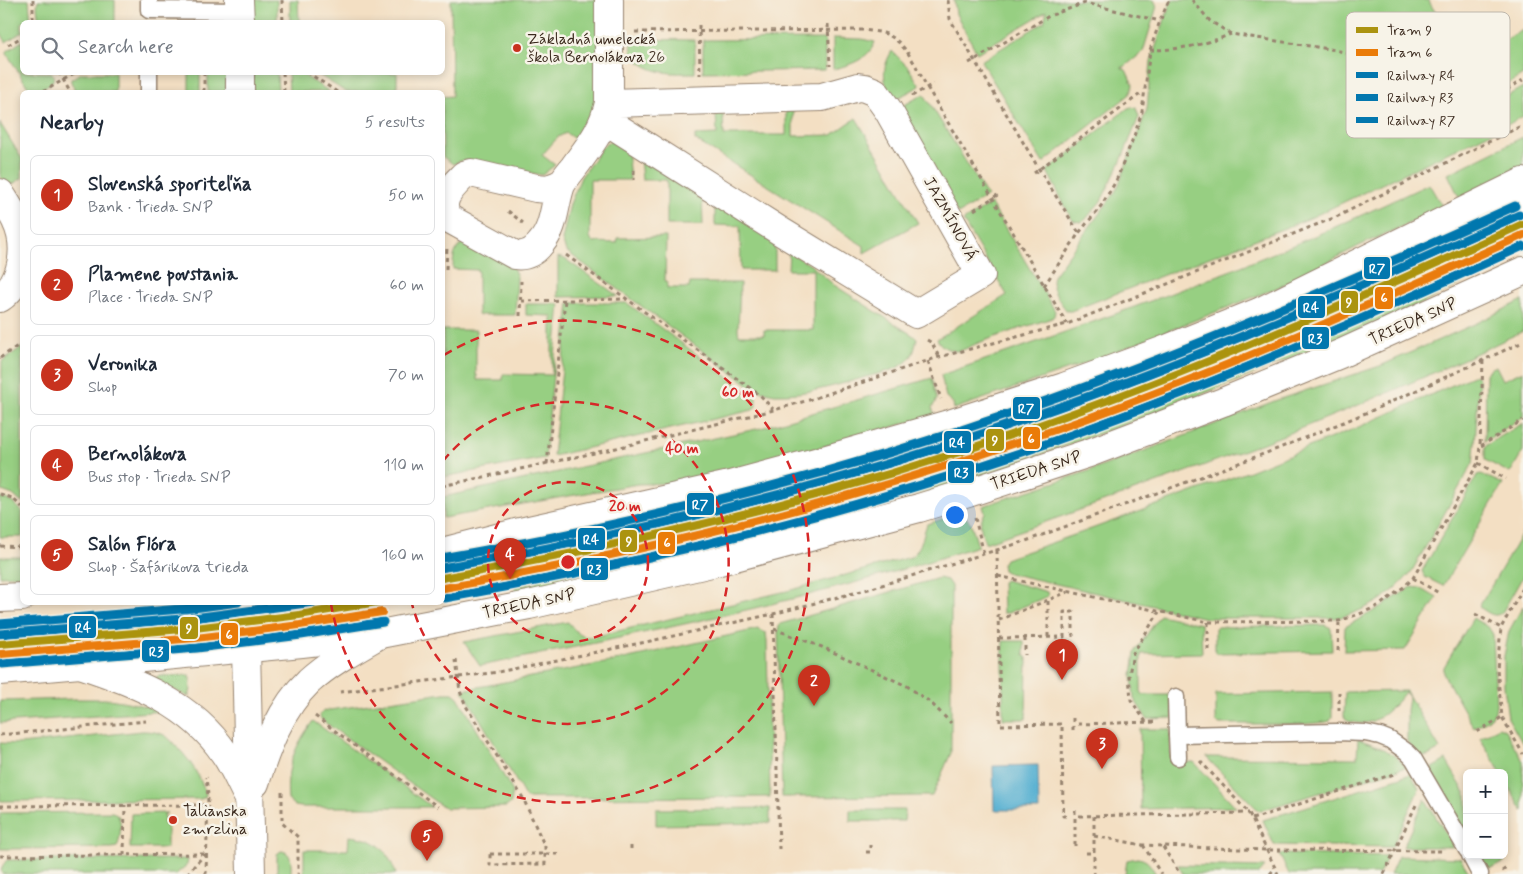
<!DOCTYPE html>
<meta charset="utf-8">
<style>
body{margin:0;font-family:Mynerve,sans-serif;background:#f6f6f7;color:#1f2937}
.controls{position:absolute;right:15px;bottom:15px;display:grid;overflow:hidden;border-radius:8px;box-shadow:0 2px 8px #0003}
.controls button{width:45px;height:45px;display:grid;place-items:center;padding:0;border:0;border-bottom:1px solid #e0e1e3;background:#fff;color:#1f2937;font:25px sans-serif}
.you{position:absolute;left:954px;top:514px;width:18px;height:18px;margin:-12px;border:4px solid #fff;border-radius:50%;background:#1a73e8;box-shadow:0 0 0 8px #1a73e833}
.badge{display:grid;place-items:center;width:32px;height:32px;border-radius:50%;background:#c8321e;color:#fff;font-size:16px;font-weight:700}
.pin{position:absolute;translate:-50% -41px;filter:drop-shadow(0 1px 2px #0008)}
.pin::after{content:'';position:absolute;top:26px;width:18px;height:15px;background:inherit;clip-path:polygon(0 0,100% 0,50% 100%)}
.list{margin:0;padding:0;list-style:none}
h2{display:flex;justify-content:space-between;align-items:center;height:65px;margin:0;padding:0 20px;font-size:21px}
h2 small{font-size:16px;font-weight:400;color:#747a83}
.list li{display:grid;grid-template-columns:32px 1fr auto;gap:15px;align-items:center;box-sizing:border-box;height:80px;margin:0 10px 10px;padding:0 10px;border:1px solid #e0e1e3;border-radius:8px}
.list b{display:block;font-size:19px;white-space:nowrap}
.list p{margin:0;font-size:16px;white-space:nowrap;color:#747a83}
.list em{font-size:16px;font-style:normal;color:#747a83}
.icon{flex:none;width:28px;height:28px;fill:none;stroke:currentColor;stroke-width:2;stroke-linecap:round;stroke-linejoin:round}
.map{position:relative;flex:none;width:1523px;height:874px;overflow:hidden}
.search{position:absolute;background:#fff;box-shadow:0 2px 8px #0003;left:20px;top:20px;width:425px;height:55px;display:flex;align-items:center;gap:12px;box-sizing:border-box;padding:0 18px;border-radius:8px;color:#747a83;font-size:19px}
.panel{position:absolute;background:#fff;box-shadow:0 2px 8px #0003;left:20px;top:90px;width:425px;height:515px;border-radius:8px}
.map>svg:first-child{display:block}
.green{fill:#97cf82;stroke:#697c50}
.water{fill:#53afd1;stroke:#476c78}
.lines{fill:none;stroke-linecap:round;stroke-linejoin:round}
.service-casing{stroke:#978470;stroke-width:19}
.minor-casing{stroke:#978470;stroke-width:30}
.tertiary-casing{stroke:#978470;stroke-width:30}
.path{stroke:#978470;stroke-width:3;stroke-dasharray:4 4;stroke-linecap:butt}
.service{stroke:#fff;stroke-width:16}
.minor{stroke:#fff;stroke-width:28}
.tertiary{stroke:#fff;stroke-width:28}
.tram{stroke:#3b2a1e;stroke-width:1}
.path-bridge{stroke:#978470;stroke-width:3;stroke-dasharray:4 4;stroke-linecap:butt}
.rail-1-casing{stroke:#f7f3e8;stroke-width:12}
.rail-2-casing{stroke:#f7f3e8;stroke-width:12}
.rail-3-casing{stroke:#f7f3e8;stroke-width:12}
.rail-1{stroke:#0377ae;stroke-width:9}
.rail-2{stroke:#0377ae;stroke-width:9}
.rail-3{stroke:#0377ae;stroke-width:9}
.tram-1-casing{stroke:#f7f3e8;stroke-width:11}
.tram-2-casing{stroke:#f7f3e8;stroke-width:11}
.tram-1{stroke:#ab9310;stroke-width:8}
.tram-2{stroke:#ea7b08;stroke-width:8}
.ring{fill:none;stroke:#d62828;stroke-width:2.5;stroke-dasharray:9 6}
.poi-dot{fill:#c8321e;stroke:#f7f3e8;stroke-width:2}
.labels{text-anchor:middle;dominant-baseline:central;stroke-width:5;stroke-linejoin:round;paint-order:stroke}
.poi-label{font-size:16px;fill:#3b2a1e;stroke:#f7f3e8;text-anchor:start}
.street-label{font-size:16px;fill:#3b2a1e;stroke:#f7f3e8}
.key{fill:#f7f3e8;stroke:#bfb7ab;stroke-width:1}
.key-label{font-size:14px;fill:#3b2a1e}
.centre{fill:#d62828;stroke:#f7f3e8;stroke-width:2.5}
.ring-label{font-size:15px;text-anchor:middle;font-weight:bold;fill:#d62828;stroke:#f7f3e8;stroke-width:5;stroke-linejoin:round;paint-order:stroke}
.line-badge{stroke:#f7f3e8;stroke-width:2}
.badge-label{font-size:14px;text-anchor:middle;font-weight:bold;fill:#fff}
</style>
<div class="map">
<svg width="1523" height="874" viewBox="0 0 1523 874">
<rect width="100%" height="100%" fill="#f7f3e8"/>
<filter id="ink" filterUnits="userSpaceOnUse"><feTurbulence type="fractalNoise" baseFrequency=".02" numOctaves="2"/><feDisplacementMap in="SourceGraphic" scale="10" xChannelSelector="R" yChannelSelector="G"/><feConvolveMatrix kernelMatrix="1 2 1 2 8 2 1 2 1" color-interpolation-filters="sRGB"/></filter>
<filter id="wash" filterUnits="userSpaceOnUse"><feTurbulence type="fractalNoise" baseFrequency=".0096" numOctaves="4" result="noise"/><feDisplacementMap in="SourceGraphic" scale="20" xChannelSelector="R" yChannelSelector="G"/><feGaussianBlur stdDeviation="1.12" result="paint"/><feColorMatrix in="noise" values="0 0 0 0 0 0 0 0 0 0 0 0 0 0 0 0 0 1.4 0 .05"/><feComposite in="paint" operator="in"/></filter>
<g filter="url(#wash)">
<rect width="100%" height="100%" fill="#f3dfc3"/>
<g class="green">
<path d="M0,0h29l2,22h-9v10l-16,10 -6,-11z"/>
<path d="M38,0h77v22h-76l-2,-15z"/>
<rect x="253" y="0" width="24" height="22"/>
<path d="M290,0h8l1,21 12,1h-21z"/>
<path d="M451,0h150l-3,107 -19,35 -13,-9 -8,4 -16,18 13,10 -13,10 -76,-14h-5l-8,3 -10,-7 -1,-60 10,-1z"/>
<path d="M954,0h95v1l1,-1h104l3,6 -14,46 -19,15h-3l5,3 7,15 -4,10 -86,68 -62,-102 63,-39 3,-11 -70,42 -21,-39z"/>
<path d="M1173,0h255l37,62 58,-32v45l-36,21 -1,6 10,28 -188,89 -237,92h-4c-7,-9 -18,-23 -14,-35l61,-82 5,-10 28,-75 4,-48 19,-57z"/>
<path d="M833,38l29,1 13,3c-7,18 -25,23 -42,27z"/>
<path d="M632,39l63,1v33c-20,0 -37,2 -54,-10 -3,-2 -7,-4 -9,-8 -1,-4 0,-11 0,-16z"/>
<path d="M825,39v31l-122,2v-32z"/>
<path d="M22,41v31l30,1 2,4 -2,5 -15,10h-2l-3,-5 -3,2 -23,-37z"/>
<path d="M892,51l16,16 12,19 -28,15c-8,-20 -12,-30 0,-50z"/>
<path d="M82,73h33v19h-39l-5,-10v-3z"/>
<rect x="189" y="73" width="11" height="19"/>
<rect x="208" y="73" width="18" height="19"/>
<path d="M253,73h24l1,19h-25z"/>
<path d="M288,73h12l30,19h-41z"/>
<path d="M316,73h81v19h-51z"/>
<path d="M1523,87v29l-14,8c-9,-3 -14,-16 -9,-24z"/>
<path d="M924,94l63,102 -29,18 -61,-105z"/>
<path d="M1132,107l4,1 3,9 -18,44 -20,40 -16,19 -5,2 -6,-1 -3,-3 -24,-47 81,-63z"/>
<path d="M786,111h7v25l39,-1 24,-17 62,105 -54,30v-7l-169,-106v-5l22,-1 -1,-21h7l1,22h62z"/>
<path d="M0,123l22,36v19l-14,9 -8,-12z"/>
<path d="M1523,137v31l-63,31 -12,-25z"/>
<path d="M611,141h9l7,7 3,32h-40v57l2,5 25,1v-5l49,-1 -1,45 2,1v5h22l1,-5h50l-2,47 1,5h25v-5h49v-60h-25l1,-18 23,14 22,19 83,53c-2,9 -3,18 -11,24 -11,9 -26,11 -40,15 -29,8 -59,18 -91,17 -7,-1 -15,-4 -22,-6l-187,-137 -4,-11 8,-36 11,-27 22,-31z"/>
<path d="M640,158l62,37 1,30h-36v-45h-25z"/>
<path d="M1429,184l14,24 -80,36 -84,43 -187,74 -138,48 -1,-6 -7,-6 -5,-22c120,-41 240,-83 357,-132 45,-19 88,-39 131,-59z"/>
<path d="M715,203l59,33 1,9v25h-34l-1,-44 -25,-1z"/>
<path d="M991,204l64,107 -1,5 -2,2c-23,8 -47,15 -71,24 -7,2 -17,9 -25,9 -8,-1 -16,-5 -19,-12l70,-44 -44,-74z"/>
<path d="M1510,223l-30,12 -64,31 11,24 38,-16 44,-14 -89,44 -179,75 -123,48 -142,50 -14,-42c153,-48 303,-106 448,-174l11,-1 72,-33z"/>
<path d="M465,241l46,21 6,15 -2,38h-37v-45l-25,-1c0,-12 1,-20 12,-28z"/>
<path d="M558,257l7,2 53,37 -60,1z"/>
<path d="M1523,300v31c-173,85 -356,149 -538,212 -3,-12 -8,-19 0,-30l-2,-7 109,-36 87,-32 98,-38 103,-34 97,-43z"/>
<path d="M569,303h58l129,95v8l-3,4 -200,46z"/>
<path d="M526,304h34l-15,154 -102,19v-147h33v45h1v5h26v-6l49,1v-59l-26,-1z"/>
<path d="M22,347v156l-9,-8 -11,-4v-130z"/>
<path d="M1496,366l7,14 20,-9v46l-38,24 1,-67 3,-5z"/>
<path d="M1475,375l3,2 1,3 -4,64 -2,19 -61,108c-14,17 -28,29 -49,38 -9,4 -18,8 -29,9h-128l-198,-45 -5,-3 -1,-6 3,-5 78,-27 164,-60 114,-46z"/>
<path d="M932,378l5,21 -5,9 3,7 -227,64 -29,4 -41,1 -195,34v-21l318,-69z"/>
<path d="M1523,423v28l-13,22 -25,-13v-14z"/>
<path d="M942,441l13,42 -103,30 -108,28 -229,53v-8l22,-4 -6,-26 -24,3v-2l257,-64 80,-22z"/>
<path d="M1481,474l22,10 -60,102 -18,-9 -3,-6 53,-92 2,-4z"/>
<path d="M0,497l12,5 10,9v26h-22z"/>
<path d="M964,512l2,6 5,5 7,23c-161,53 -331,87 -498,120l-16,-24 104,-20c8,9 11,16 25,15l198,-47 120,-33c10,-7 12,-22 16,-33z"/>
<path d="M1523,532v44l-20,35c-8,9 -15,1 -24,-4z"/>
<path d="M0,557h22v18l-22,1z"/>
<path d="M939,578l8,2 4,6v167l-19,43 -150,1 -4,-167 2,-6z"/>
<path d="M1005,580l39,11 3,1 1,4 -40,17h-5l-1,-31z"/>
<path d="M1412,587l8,1 17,10 -32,52 -61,1 1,-24 27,-15z"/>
<path d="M1523,606v138l-15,-26 -4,-32v-30l5,-25z"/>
<path d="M1160,615l41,9 1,29 -61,1v41h31l1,23 -26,1 -13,-20 -2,-24 3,-23z"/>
<path d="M1473,618c7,5 17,8 20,17l3,69c0,14 -11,17 -22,24l-30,-53v-8z"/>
<path d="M1325,625l6,3 1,23 -117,2v-24l2,-2z"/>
<path d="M758,629l8,4 1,8 3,156 -244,1 -63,-108 152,-29z"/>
<path d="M1003,641h21v14l3,3 -1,61h-23z"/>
<path d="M190,675l1,14 -2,8 -34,-16v-3l5,-2z"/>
<path d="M1406,691l34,58 -12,7 -9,1 -12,-15v-32l2,-13 -4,-5c-10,13 -28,34 -48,31 -7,-1 -10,-1 -13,-7l1,-24z"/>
<path d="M1332,692v25l-2,4 -4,1 -21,2h-85l-4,-2v-28z"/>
<path d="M444,693h9l5,4 55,95 -2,11 -5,4 -59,1 -7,-3 -117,-84 -4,-5 4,-5z"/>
<path d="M75,699h34l18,3 38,9 -165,12v-22z"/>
<path d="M313,721l119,86h-131l-6,-1 -7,-6c-3,-32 7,-54 25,-79z"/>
<path d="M1499,727l6,3 18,31v50l-19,-32v-6h-3l-21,-35z"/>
<path d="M1140,729h30l1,34 23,-1 42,45 -95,2z"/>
<path d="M142,731c8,0 17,1 24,5 4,3 7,7 11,11 14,14 22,28 29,47l-1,3 -4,2 -201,2v-58l21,1z"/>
<path d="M1358,739c19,7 34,11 48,28l-147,44 -53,-54 151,1z"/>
<path d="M1446,760l21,36v41l-37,-64 2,-5z"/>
<path d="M1411,774l8,15 -27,58 -118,-2 -11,-25z"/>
<path d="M1425,799l29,48h-51z"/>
<path d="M770,808v15l-114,2v-16z"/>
<path d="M850,810h55l-1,11h-54z"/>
<path d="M112,812c3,1 6,2 7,5 3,6 1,24 -2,30l-5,1 -112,1v-36z"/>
<path d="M167,813l-3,2v9l3,3v21h-37l1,-34z"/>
<path d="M349,836c28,3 37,11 47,38h-92v-24h44z"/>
<path d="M281,851c12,1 10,14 10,23h-14v-20z"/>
<path d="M1279,854l109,2 -9,18h-90z"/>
<path d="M1477,855h24l4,6c-16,10 -18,10 -28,-6z"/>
<path d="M1398,856l62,2 10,16h-80z"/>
<path d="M1137,858c11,1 13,7 19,16h-31l2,-14z"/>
<path d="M188,859l-1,6 -11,9h-174c-2,-6 1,-9 5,-14z"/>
<path d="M1178,865l87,2 -6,7h-76z"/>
</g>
<path class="water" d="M1038,765l1,45h-45l-1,-44z"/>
</g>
<g filter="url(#ink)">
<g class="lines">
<g class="service-casing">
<g id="service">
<path d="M149,0v10l90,1"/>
<path d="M149,72v20"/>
<path d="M1176,697l1,38 161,-3 27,1 15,3 10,4 17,12 6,6 54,92"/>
<path d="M1177,735l1,22"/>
<path d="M1470,855l10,19"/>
</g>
</g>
<g class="minor-casing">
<g id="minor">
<path d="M239,0l1,22"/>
<path d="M240,72v20"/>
<path d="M605,120l175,111 136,83 65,-39 -93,-165 -13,-18 -10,-4 -7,-1 -36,10 -213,6"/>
<path d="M561,184l-13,5 -12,-1 -65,-15 -7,2c-12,12 -28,26 -16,43l67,37c11,2 20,-4 26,-12 14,-16 13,-39 20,-58 3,-6 9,-13 13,-18 16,-22 29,-37 35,-64v-103"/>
<path d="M0,193c8,13 18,27 21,42 5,22 -2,51 -21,63"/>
<path d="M1446,224l64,-12 13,-1"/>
<path d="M245,602l6,272"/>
<path d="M80,664c55,18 112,40 145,90 9,13 15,28 22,41"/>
<path d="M255,783c12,-37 26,-75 54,-102 21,-19 47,-33 71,-47"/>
</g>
</g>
<g class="tertiary-casing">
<g id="tertiary">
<path d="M442,552l74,-19 214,-48 97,-26 122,-35 115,-37 98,-36 97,-39 264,-130"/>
<path d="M0,598l22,-1"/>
<path d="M0,671l80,-7 222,-21 78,-9 149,-29 187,-43 203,-54 49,-15 121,-40 134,-51 117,-48 183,-83"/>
</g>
</g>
<g class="path">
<path d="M33,0v22"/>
<path d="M282,0l1,22"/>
<path d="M948,0l2,19 89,150 40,64"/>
<path d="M1192,0l18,21 21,13 105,16 69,19 88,29"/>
<path d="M828,24l2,42"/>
<path d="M699,25l1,50"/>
<path d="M635,32l228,-2c6,1 13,1 20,3 22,6 34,36 44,54l140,237"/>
<path d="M8,45l14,-8"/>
<path d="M1150,50c28,0 55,-5 81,-16"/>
<path d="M969,63l80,-47 36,-13 75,18"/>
<path d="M59,72l11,20"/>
<path d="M204,72v20"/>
<path d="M283,72l1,20"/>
<path d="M307,72l30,20"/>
<path d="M43,92l20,-12 15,-8"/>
<path d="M912,96l21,-12"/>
<path d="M1506,134l-15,-30 2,-6 30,-18"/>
<path d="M634,170v10"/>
<path d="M1034,173l109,-81"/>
<path d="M974,210l25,-16"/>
<path d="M508,211l15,12"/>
<path d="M566,255l195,141 12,13"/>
<path d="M446,269l1,-22"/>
<path d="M1044,286l35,-53 22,-27 15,-25 18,-45 8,-24 8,-62 10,-29 9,-21"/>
<path d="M521,301l106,-2"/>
<path d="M520,316l1,-35"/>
<path d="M927,340l5,3 7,14"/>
<path d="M0,358l22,-15"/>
<path d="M928,361l13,38"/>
<path d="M1481,446l42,-26"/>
<path d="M956,451l4,15"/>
<path d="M1478,463l28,16"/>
<path d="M547,464l18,-164"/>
<path d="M442,486l166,-36 166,-40 35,-10 130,-43 128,-33 269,-107 187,-92"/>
<path d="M0,494l12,4 10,9"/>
<path d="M975,518l9,36"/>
<path d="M0,546l22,1"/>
<path d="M997,550l3,175 62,-1 1,92h4"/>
<path d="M998,576l210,46 131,-1 23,-8 18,-8 25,-19 8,-8 65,-115 2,-17 3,-86"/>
<path d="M1413,578l26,15"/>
<path d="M1523,588l-22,40 -4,41 5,48 21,37"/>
<path d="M773,614l6,235"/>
<path d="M1475,614l26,14"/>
<path d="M999,620l69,-28"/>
<path d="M1208,622v31"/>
<path d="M774,629l48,18 85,39 23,16 21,21"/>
<path d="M1048,637v-37"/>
<path d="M999,638l65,-1v-25h9v28"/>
<path d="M1025,638v17"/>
<path d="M1338,651l1,-30"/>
<path d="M456,660l4,31 6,15 57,92 22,49v17l-55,1v-11"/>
<path d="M340,692l158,-20 148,-30 127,-28 89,-23 164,-50 251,-92 96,-39 150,-68"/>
<path d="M1339,711v-19"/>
<path d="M315,716l123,91"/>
<path d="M1146,722l-15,-22 -2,-25 4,-22 26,-41"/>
<path d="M1078,724l78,-2"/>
<path d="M1477,732l25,-15"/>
<path d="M0,735l146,-14"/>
<path d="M1200,761l49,52 29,61"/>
<path d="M282,792v31l16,14v37"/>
<path d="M0,806l208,-1"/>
<path d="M1079,816l170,-3"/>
<path d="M1094,816v58"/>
<path d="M1252,819l145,-46"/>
<path d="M1094,836l49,9 20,1 103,4 176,1"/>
<path d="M1143,845l18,29"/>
<path d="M631,846v3"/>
<path d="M1163,847l17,27"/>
<path d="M866,852h4v-7"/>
<path d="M1086,853h8"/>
<path d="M124,855l1,-50"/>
<path d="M0,856l205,-2"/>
<path d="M1502,871l6,-4"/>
<path d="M187,874l18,-20"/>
<path d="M206,874l2,-79 -2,-18"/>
<path d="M1270,874l5,-6"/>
<path d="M1384,874l32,-69"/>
</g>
<use href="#service" class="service"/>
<use href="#minor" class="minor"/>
<use href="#tertiary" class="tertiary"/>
<g class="tram">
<path d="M1476,246l13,-4 34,-5"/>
<path d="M1478,259l45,-8"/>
</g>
<g class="path-bridge">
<path d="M1073,718v12"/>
<path d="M1075,810v37"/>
<path d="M490,854h68"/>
</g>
<g class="rail-1-casing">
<g id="rail-1">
<path d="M442,568c199,-35 396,-83 586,-150 168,-58 330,-130 491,-203"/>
<path d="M0,634l194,-16 120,-16"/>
</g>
</g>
<g class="rail-2-casing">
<g id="rail-2">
<path d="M445,598c201,-35 400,-84 592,-151 166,-58 327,-128 486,-201"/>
<path d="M2,664l195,-16 104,-13 82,-13"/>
</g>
</g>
<g class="rail-3-casing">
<g id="rail-3">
<path d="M442,558c199,-35 394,-83 584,-150 167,-58 328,-129 489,-202"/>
<path d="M0,624l193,-16 45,-6"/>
</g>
</g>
<use href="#rail-1" class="rail-1"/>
<use href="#rail-2" class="rail-2"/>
<use href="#rail-3" class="rail-3"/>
<g class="tram-1-casing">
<g id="tram-1">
<path d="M442,578c200,-35 397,-83 589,-150 168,-58 330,-130 492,-204"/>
<path d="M0,644l195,-16 104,-13 78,-13"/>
</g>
</g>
<g class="tram-2-casing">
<g id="tram-2">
<path d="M444,588c200,-35 395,-84 587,-150 168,-57 331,-129 492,-203"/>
<path d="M1,654l195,-16 104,-13 82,-13"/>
</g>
</g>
<use href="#tram-1" class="tram-1"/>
<use href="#tram-2" class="tram-2"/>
</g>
</g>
<g class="ring">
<circle cx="568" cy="562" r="80"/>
<path d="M443 461A161 161 0 1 1 412 604"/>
<path d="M444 355A241 241 0 1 1 331 604"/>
</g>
<g class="poi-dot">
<circle cx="517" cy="48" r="5"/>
<circle cx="173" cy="820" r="5"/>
</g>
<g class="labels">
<g class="poi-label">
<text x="527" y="39">Základná umelecká<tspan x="527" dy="18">škola Bernolákova 26</tspan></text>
<text x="183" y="811">Talianska<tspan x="183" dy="18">zmrzlina</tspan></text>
</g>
<g class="street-label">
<text transform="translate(950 219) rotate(61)">JAZMÍNOVÁ</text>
<text transform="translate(1413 322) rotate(-24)">TRIEDA SNP</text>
<text transform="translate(1036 471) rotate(-18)">TRIEDA SNP</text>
<text transform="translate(529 604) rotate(-12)">TRIEDA SNP</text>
</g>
</g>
<rect x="1346" y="12" width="164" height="126" rx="8" class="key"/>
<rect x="1356" y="27" width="22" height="6" fill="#ab9310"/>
<rect x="1356" y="49" width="22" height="7" fill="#ea7b08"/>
<rect x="1356" y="72" width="22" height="6" fill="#0377ae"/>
<rect x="1356" y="94" width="22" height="7" fill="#0377ae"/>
<rect x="1356" y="117" width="22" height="6" fill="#0377ae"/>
<g class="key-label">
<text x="1387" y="35">Tram 9</text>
<text x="1387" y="57">Tram 6</text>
<text x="1387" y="80">Railway R4</text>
<text x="1387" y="102">Railway R3</text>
<text x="1387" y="125">Railway R7</text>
</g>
<circle cx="568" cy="562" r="8" class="centre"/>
<g class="ring-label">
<text x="738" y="397">60 m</text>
<text x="682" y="453">40 m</text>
<text x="625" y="511">20 m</text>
</g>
<g class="line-badge">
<rect x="1363" y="256" width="28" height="24" rx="5" fill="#0377ae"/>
<rect x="1374" y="286" width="20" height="24" rx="5" fill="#ea7b08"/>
<rect x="1340" y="290" width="19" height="24" rx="5" fill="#ab9310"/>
<rect x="1297" y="295" width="29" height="24" rx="5" fill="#0377ae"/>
<rect x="1301" y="326" width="29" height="24" rx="5" fill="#0377ae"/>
<rect x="1012" y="396" width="29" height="24" rx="5" fill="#0377ae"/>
<rect x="1022" y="426" width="19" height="24" rx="5" fill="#ea7b08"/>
<rect x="985" y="428" width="20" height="24" rx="5" fill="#ab9310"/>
<rect x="943" y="430" width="29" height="24" rx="5" fill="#0377ae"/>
<rect x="947" y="460" width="28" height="24" rx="5" fill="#0377ae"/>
<rect x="686" y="492" width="29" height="24" rx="5" fill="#0377ae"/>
<rect x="577" y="527" width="29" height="24" rx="5" fill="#0377ae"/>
<rect x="619" y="529" width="19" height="24" rx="5" fill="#ab9310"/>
<rect x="657" y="531" width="19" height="24" rx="5" fill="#ea7b08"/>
<rect x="580" y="557" width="29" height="24" rx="5" fill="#0377ae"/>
<rect x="68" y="615" width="29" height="24" rx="5" fill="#0377ae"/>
<rect x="179" y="616" width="20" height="24" rx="5" fill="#ab9310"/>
<rect x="220" y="622" width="19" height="24" rx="5" fill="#ea7b08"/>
<rect x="141" y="639" width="29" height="24" rx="5" fill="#0377ae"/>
</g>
<g class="badge-label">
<text x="1377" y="273">R7</text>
<text x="1384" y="302">6</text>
<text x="1349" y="307">9</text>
<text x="1311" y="312">R4</text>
<text x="1315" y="343">R3</text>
<text x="1026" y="413">R7</text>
<text x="1031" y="443">6</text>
<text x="995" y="445">9</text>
<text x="957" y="447">R4</text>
<text x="961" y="477">R3</text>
<text x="700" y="509">R7</text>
<text x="591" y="544">R4</text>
<text x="629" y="546">9</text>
<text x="667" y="547">6</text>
<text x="594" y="574">R3</text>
<text x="83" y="632">R4</text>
<text x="189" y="633">9</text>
<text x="229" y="639">6</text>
<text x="156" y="656">R3</text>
</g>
</svg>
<div class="controls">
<button>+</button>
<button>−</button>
</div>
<div class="you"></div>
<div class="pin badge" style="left:1062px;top:680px">1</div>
<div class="pin badge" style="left:814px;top:706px">2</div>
<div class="pin badge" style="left:1102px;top:769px">3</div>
<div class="pin badge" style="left:510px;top:579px">4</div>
<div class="pin badge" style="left:427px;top:861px">5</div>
<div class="search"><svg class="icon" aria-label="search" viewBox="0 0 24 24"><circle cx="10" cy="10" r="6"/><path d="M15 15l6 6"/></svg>Search here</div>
<section class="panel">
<h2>Nearby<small>5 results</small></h2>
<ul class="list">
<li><span class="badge">1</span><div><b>Slovenská sporiteľňa</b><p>Bank · Trieda SNP</p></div><em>50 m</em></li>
<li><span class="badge">2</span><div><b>Plamene povstania</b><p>Place · Trieda SNP</p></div><em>60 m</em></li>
<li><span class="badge">3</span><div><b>Veronika</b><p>Shop</p></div><em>70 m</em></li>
<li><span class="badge">4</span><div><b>Bernolákova</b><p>Bus stop · Trieda SNP</p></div><em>110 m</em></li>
<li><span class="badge">5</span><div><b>Salón Flóra</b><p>Shop · Šafárikova trieda</p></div><em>160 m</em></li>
</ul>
</section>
</div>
